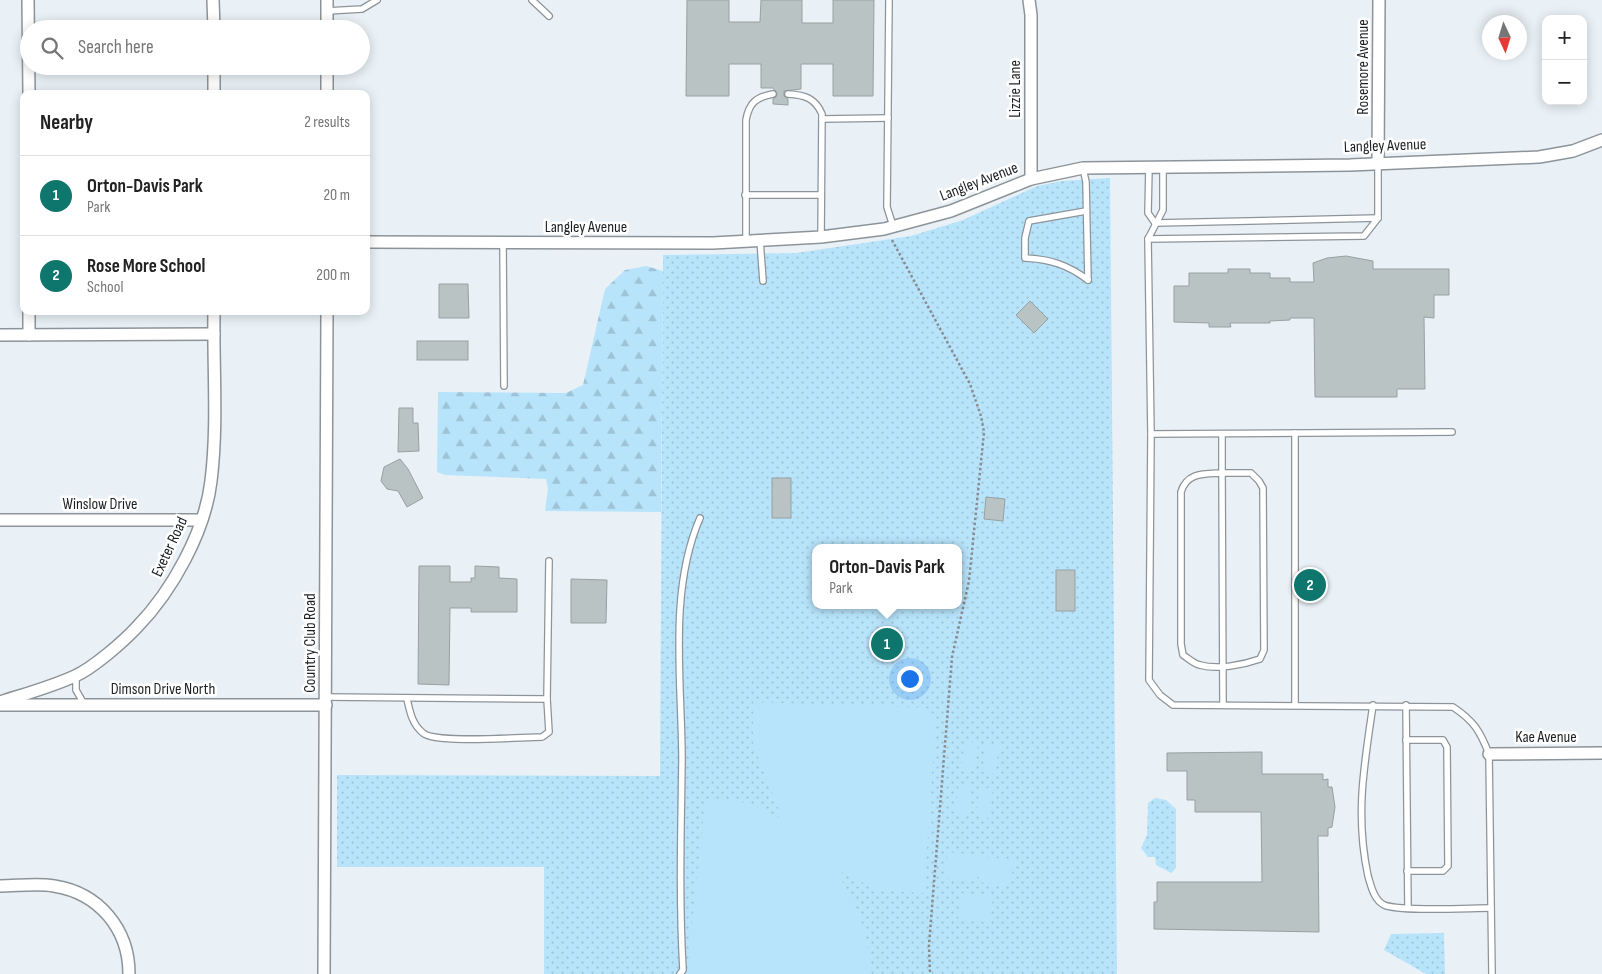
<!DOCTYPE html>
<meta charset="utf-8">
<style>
body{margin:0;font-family:"Sofia Sans Condensed",sans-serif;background:#f2f2f2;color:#222}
.controls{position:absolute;right:15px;top:15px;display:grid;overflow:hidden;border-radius:10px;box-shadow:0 2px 12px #0003}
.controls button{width:45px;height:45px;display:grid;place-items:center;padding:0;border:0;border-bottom:1px solid #e0e0e0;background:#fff;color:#222;font:25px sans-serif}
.compass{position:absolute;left:1482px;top:15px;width:45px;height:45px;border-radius:50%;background:#fff;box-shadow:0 2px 12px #0003;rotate:176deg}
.you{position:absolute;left:909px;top:678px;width:18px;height:18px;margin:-12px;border:4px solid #fff;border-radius:50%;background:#1a73e8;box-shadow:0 0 0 8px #1a73e833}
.badge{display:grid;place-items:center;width:32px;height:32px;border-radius:50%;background:#0f766e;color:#fff;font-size:16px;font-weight:700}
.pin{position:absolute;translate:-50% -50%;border:2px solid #fff;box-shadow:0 1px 5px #0006}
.popup{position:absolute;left:812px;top:544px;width:150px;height:65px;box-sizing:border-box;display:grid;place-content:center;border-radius:10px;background:#fff;filter:drop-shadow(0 1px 4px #0005);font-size:16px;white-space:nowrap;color:#767676}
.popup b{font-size:19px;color:#222}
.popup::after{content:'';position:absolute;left:50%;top:100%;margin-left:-10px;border:10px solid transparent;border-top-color:#fff}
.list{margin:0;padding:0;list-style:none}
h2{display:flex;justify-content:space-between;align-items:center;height:65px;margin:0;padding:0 20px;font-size:21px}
h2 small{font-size:16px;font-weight:400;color:#767676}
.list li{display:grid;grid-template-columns:32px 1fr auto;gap:15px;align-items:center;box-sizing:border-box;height:80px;padding:0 20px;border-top:1px solid #e0e0e0}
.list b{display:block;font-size:19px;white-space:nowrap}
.list p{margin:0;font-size:16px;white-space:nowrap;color:#767676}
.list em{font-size:16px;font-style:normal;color:#767676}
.icon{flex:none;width:28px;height:28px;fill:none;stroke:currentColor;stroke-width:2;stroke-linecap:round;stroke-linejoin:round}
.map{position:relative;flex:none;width:1602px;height:974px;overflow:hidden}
.search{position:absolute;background:#fff;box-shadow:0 2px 12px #0003;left:20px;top:20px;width:350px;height:55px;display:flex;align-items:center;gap:12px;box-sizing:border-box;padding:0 18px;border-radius:28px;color:#767676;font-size:19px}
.panel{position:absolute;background:#fff;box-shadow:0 2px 12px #0003;left:20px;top:90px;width:350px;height:225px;border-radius:10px}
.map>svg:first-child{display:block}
.green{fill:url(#green-dots);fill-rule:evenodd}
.forest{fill:url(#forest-firs)}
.pitch{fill:#b8e4fb}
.building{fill:#b9c3c3;stroke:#97a1a1}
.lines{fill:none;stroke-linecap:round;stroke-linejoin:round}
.service-casing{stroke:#8d9499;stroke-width:8}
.minor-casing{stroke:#8d9499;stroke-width:14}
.path{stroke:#878c90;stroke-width:2.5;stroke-dasharray:2.5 2.5;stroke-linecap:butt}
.service{stroke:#fff;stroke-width:5.5}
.minor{stroke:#fff;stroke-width:11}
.labels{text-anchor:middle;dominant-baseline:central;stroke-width:5;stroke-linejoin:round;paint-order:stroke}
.street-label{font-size:16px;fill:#1d2022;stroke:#fff}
</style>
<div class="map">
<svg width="1602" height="974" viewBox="0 0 1602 974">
<defs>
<pattern id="green-dots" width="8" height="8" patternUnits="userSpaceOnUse" patternTransform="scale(1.25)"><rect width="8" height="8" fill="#b8e4fb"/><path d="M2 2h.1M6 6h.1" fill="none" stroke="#9ec3d7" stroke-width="1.8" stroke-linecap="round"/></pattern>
<pattern id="forest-firs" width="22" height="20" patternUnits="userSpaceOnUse" patternTransform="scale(1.25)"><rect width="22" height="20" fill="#b8e4fb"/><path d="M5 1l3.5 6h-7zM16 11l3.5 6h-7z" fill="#9ec3d7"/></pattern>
</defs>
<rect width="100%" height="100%" fill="#e9f1f6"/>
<g class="green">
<path d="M1110,178l7,796h-573v-107h-207v-92l323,1 3,-521 133,-2 115,-17 52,-16 74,-34 25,-5zM816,548h142v57h-142z"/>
<path d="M1155,798l11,2 10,9v59l-5,5 -15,-8 -1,-8h-7l-7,-9 6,-13 1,-32z"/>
<path d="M1444,933l1,41h-19l-42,-24 7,-16z"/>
</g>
<path class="forest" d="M646,266l17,5 -2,241 -116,-1 3,-23 -2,-9 -101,-4 -8,-3 1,-80 128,1 17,-8 22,-96 20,-19z"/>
<g class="pitch">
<path d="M753,702l174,6 9,9 -12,176 -45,-3 -45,-21c21,30 37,67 36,105h-183l18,-175 45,4 39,20 -10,-13 -26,-66z"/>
<path d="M965,741l13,2 -3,28 -14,-2z"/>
<path d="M986,744l13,2 -4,28 -13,-2z"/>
<path d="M959,784l13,2 -3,29 -14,-2z"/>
<path d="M980,787l13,2 -4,29 -13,-2z"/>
<path d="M948,852l32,4 -3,25 -32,-3z"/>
<path d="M982,856l32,4 -4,26 -31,-4z"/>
<path d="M961,893l32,4 -3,26 -32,-4z"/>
</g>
<g class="building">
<path d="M687,0h42v22h31l1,-22h41v23h31v-23h41l-1,96h-40v-32h-32v25l-17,2v5l4,3v6l-15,-1v-5l3,-2 1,-4 -4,-5h-12v-24h-32v32h-43z"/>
<path d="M1346,256l27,5v8h76v26h-15v23l-10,-1 1,72h-28v8h-82l-1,-79h-24v2l-20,1v2h-40l1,4h-22v-4l-35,-1v-36h15v-13h39v-4h22v4h20v5h20v4h24l-1,-19 14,-5z"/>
<path d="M439,284h29l1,34h-30z"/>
<path d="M1030,301l18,18 -14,14 -18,-18z"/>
<rect x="417" y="341" width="51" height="19"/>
<path d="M399,408h14v15h5l1,28 -21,1z"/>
<path d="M400,459l8,10 15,29 -16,9 -9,-16 -11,-2 -6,-8 3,-14z"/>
<rect x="772" y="478" width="19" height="40"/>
<path d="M986,497l19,2 -2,22 -19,-2z"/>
<path d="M419,566h31v16h21v-4h4v-12l24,1v11l18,1v33h-46v-4h-21l-1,77 -31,-1z"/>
<rect x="1056" y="570" width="19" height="41"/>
<path d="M571,579l36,1 -1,43h-35z"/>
<path d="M1262,752v22h61v6l5,-1v8h4l3,20 -3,20 -4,1v8h-10l1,96 -165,-3v-27h3v-20h105l-1,-70h-66v-12h-8v-29h-20v-18z"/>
</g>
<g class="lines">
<g class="service-casing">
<g id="service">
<path d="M532,0l17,16"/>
<path d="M889,0l-2,207 6,19"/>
<path d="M327,11l35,-2 15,-9"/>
<path d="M788,94c17,1 27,4 34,20l-1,123"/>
<path d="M822,119l66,-1"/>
<path d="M1163,166v44l-15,29 3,195 -2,246 11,15 13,10 280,2c21,14 27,24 36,47l3,220"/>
<path d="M1149,167l-1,46 7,10"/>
<path d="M1083,168l3,14 2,98"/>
<path d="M745,195h76"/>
<path d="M1086,211l-57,10 -4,17v20c25,1 43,7 63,22"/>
<path d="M1155,223l223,-5"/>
<path d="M1148,239l216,-3 14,-18v-55"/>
<path d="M760,240l3,41"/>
<path d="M746,241v-121c3,-17 10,-23 27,-26"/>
<path d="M503,243l1,143"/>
<path d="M1151,434l301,-2"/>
<path d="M1222,434v39h29l8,8 4,7 1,162 -4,9c-17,6 -43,11 -60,6 -6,-1 -12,-7 -17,-10l-2,-11v-152c6,-20 23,-18 41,-19l1,232"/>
<path d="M76,676v14l8,14"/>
<path d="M326,697l221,2 2,-138"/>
<path d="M407,699c3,13 5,25 16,34 12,11 99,4 119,4l7,-5 -2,-33"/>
<path d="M1295,705v-272"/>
<path d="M1373,705c-9,61 -18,110 -5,171 3,10 6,24 16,29 17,7 85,3 107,3"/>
<path d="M1406,705l2,203"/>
<path d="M1406,740h37l4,7 1,119 -5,5h-36"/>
<path d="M680,974l3,-4c-4,-70 -2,-139 -1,-209 0,-79 -14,-169 18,-243"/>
</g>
</g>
<g class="minor-casing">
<g id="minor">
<path d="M28,0l1,94"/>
<path d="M213,0l1,29"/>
<path d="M1029,0l2,15v164"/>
<path d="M327,29v-29"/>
<path d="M214,66v28"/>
<path d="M327,94v-28"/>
<path d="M1378,163l1,-163"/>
<path d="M366,242l347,1 108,-6 63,-8 67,-18 80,-32 52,-11 267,-3 189,-8 34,-6 29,-11"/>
<path d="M29,311v24"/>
<path d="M0,335l214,-1"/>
<path d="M0,520h201"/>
<path d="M0,702c25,-8 51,-15 75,-26 18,-8 48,-34 62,-49 35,-36 68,-95 74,-146 7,-56 2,-113 3,-170"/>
<path d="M0,705h326"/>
<path d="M1489,754l113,-1"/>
<path d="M0,886c17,0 37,-3 54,0 45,7 75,43 75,88"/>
<path d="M324,974l3,-663"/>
</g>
</g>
<path class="path" d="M892,240l78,144 11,32 3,16 -15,149 -17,76 -23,288 1,29"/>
<use href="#service" class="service"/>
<use href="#minor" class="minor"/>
</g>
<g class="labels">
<g class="street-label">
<text transform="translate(1363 67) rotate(-90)">Rosemore Avenue</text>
<text transform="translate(1015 89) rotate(-90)">Lizzie Lane</text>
<text transform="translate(1385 146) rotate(-2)">Langley Avenue</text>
<text transform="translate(979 182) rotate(-21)">Langley Avenue</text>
<text x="586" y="227">Langley Avenue</text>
<text x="100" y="504">Winslow Drive</text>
<text transform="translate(170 547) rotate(-65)">Exeter Road</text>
<text transform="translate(310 643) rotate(-90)">Country Club Road</text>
<text x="163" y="689">Dimson Drive North</text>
<text x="1546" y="737">Kae Avenue</text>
</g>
</g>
</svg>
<div class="controls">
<button>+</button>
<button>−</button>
</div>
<svg class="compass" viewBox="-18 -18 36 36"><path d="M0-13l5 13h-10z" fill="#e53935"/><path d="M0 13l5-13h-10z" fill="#767676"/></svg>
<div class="you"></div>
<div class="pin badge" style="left:887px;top:644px">1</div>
<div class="popup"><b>Orton-Davis Park</b>Park</div>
<div class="pin badge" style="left:1310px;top:585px">2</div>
<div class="search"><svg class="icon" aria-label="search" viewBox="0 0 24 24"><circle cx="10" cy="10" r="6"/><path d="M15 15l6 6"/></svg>Search here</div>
<section class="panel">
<h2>Nearby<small>2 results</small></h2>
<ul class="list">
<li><span class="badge">1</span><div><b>Orton-Davis Park</b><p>Park</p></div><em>20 m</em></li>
<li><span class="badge">2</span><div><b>Rose More School</b><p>School</p></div><em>200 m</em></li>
</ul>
</section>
</div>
